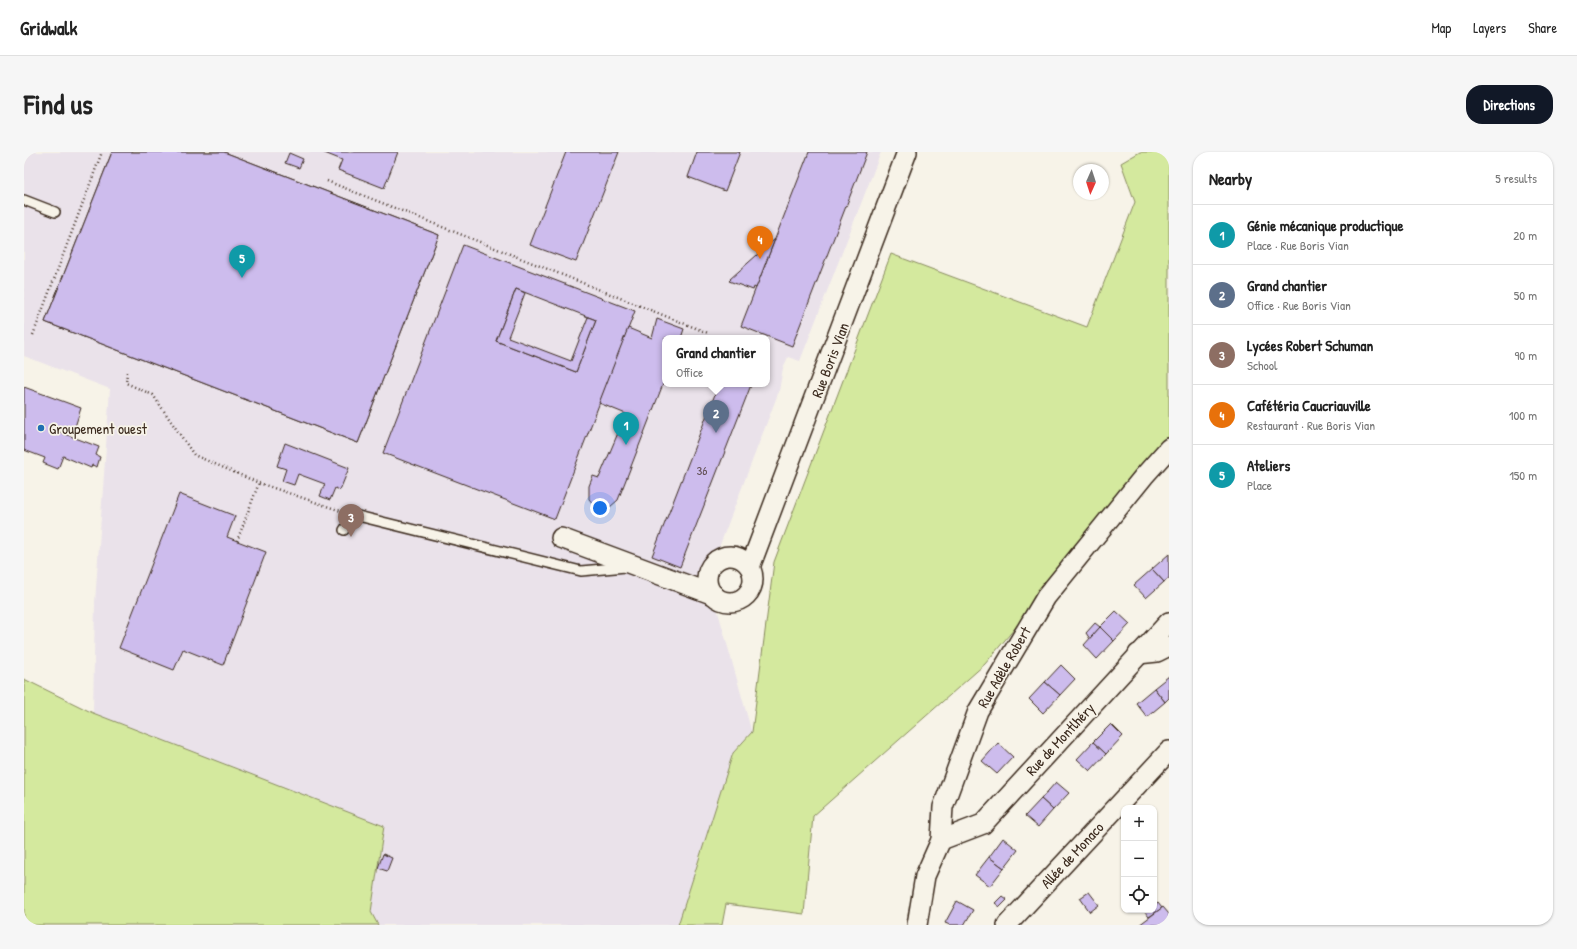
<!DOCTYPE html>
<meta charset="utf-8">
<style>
body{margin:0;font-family:"Patrick Hand",sans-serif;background:#f6f6f6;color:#222}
.controls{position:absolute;right:12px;bottom:12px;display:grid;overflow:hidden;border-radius:8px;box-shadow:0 1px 3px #0004}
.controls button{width:36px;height:36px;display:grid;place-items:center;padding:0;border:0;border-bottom:1px solid #e0e0e0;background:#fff;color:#222;font:20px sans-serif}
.compass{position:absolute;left:1049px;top:12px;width:36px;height:36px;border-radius:50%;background:#fff;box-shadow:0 1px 3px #0004;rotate:183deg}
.you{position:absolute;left:576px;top:356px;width:14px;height:14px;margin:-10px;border:3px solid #fff;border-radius:50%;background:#1a73e8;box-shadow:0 0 0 6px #1a73e833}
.badge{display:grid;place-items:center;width:26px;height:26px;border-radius:50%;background:#111827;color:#fff;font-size:13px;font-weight:700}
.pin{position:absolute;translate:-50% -33px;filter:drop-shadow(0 1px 2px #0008)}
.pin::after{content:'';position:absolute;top:21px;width:14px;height:12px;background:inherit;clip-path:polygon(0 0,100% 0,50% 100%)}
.popup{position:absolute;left:638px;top:183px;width:108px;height:52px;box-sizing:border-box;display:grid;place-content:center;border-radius:8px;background:#fff;filter:drop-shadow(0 1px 3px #0005);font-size:13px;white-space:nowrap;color:#767676}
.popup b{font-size:15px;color:#222}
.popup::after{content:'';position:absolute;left:50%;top:100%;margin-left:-8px;border:8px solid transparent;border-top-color:#fff}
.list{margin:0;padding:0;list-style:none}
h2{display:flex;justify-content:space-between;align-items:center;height:52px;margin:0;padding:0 16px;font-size:17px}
h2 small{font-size:13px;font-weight:400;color:#767676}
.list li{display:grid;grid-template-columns:26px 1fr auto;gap:12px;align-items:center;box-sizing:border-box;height:60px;padding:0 16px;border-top:1px solid #e0e0e0}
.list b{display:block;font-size:15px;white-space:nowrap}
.list p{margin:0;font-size:13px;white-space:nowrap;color:#767676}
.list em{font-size:13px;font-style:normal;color:#767676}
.icon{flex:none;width:22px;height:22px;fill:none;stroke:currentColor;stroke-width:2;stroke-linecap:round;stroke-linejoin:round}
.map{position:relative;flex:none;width:1145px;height:773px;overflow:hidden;border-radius:16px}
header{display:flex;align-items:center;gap:24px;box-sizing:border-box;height:56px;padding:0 20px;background:#fff;border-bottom:1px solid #e0e0e0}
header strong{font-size:19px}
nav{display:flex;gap:22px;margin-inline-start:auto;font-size:14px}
.intro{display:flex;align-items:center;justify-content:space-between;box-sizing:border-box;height:96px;padding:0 24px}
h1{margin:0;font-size:28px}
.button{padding:10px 18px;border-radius:16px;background:#111827;color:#fff;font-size:14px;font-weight:700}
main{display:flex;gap:24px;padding:0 24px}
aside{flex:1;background:#fff;border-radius:16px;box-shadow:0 1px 3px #0004}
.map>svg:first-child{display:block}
.built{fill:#eae2ea;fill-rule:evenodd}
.green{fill:#d4e99e;stroke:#888a5e}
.building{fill:#cdbced;stroke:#3b2a1e;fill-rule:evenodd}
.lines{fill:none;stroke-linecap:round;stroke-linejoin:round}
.lane-casing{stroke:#3b2a1e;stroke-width:12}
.street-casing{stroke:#3b2a1e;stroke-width:22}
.path{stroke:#3b2a1e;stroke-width:2.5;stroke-dasharray:1 3;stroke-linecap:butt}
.lane{stroke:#f7f3e8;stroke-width:9}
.street{stroke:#f7f3e8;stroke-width:19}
.poi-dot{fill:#1f6fb2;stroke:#f7f3e8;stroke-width:1.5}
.labels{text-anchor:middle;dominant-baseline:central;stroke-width:3.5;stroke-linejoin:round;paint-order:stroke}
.number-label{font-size:13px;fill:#604e52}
.street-label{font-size:15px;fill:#3b2a1e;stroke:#f7f3e8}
.poi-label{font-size:15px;fill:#3b2a1e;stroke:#f7f3e8;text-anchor:start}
</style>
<header>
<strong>Gridwalk</strong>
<nav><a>Map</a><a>Layers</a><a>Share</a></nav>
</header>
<div class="intro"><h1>Find us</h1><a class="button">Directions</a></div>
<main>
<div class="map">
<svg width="1145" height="773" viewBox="0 0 1145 773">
<rect width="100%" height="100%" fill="#f7f3e8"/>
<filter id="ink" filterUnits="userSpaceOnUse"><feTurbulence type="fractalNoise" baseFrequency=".025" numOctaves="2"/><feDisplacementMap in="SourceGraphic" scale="8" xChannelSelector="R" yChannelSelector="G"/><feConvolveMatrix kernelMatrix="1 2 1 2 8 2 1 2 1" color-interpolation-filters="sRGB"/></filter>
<g filter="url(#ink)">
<path class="built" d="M0,0h857l-81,209 -12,-4 -5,11 -4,23 -71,185 44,157 -19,20 -55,172h-300l-7,-13 13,-86 -291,-113 2,-111 15,-213 -86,-33zM641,186h102v46h-102z"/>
<g class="green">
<path d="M1116,0h29v291l-184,221 -172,152 -9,98 -78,-10 -4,21h-44l55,-172 19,-21 22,-170 117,-308 196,73 48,-125 -14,-39z"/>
<path d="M0,527l69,34 291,113 -13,86 7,13h-354z"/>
</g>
<g class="building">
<path d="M88,0h112l215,83 -81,208 -313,-121zM190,21l49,19 -17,43 -48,-19zM260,48l49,19 -17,43 -49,-19z"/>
<path d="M88,0h112l215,83 -81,208 -313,-121z"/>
<path d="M298,0h76l-14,36 -46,-18 4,-10z"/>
<path d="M542,0h53l-43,110 -46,-17z"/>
<path d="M673,0h43l-15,39 -37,-14z"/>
<path d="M785,0h58l-75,194 -51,-20z"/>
<path d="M265,1l14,6 -4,9 -14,-5z"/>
<path d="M751,87l-19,49 -2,-1 -1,3 -24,-9 2,-2h-1z"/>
<path d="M439,93l172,66 -80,208 -172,-66zM492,137l80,31 -20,52 -80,-31z"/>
<path d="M492,137l9,4 -17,44 63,24 17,-44 8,3 -20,52 -80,-31z"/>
<path d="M633,167l27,10 -3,9h-16v41l-47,121 -8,7 -5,1 -10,-2 -6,-7v-13l4,-10 6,2 27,-64 -27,-11 29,-75 24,10z"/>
<path d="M695,232l32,1 -71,182 -28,-11z"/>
<path d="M0,235l57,21 -7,22 -15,-4 -2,5 42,16 -3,8 4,2 -3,10 -5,-2 -1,3 -28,-12 -5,13 -15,-6 2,-5 -21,-8z"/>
<path d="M261,291l64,25 -9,22 -5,-2 -5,12 -10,-4 5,-12 -27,-10 -4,11 -12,-4 4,-12 -9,-3z"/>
<path d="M155,342l56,22 -8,21 39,15 -43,113 -40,-16 -9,21 -55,-22z"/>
<path d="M1145,402v24l-5,4 -12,-13z"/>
<path d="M1128,417l12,13 -18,16 -12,-13z"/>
<path d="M1092,459l14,13 -16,17 -14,-14z"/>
<path d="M1071,471l5,4 -10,12 -4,-6z"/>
<path d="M1076,475l14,14 -17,18 -13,-14z"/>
<path d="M1037,513l14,14 -15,16 -15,-13z"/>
<path d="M1145,524v22l-4,4 -11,-14z"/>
<path d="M1021,530l15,13 -17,18 -14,-14z"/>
<path d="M1130,536l11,14 -18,15 -11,-14z"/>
<path d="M1087,572l12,12 -17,18 -13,-12z"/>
<path d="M1069,590l13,12 -16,17 -13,-12z"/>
<path d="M974,591l15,14 -16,17 -15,-13z"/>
<path d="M1032,630l13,11 -16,17 -12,-11z"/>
<path d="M1017,647l12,11 -15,17 -13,-11z"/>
<path d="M979,686l15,12 -14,18 -15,-11z"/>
<path d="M359,702l9,4 -5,13 -9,-3z"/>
<path d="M965,705l15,11 -14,18 -15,-11z"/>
<path d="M1065,740l10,13 -9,7 -10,-14z"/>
<path d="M978,744l5,4 -7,7 -5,-4z"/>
<path d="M933,749l16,9 -9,15h-14l-5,-2z"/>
<path d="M1134,751l4,5 -13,9 -4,-5 3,-2h6v-4z"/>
<path d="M1139,755l6,7v11h-30z"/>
</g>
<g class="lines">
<g class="lane-casing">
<g id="lane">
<path d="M0,48l31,12"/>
<path d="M320,378l10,-15 227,56 45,-4"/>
</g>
</g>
<g class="street-casing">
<g id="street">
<path d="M537,386l153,57"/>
<circle cx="706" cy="427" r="23"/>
<path d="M726,415l157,-415"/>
<path d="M1114,502l19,-2 12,-6"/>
<path d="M917,688l42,-16 186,-202"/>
<path d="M893,773l8,-49 16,-36 2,-33 35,-96 68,-114 98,-121 25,-28"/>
<path d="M983,773l162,-174"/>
</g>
</g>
<g class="path">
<path d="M303,29l381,152"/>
<path d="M9,183l69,-183"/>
<path d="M103,220l-1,11 27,12 41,60 65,28 82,28"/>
<path d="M213,389l22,-58"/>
<path d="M0,768l3,5"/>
</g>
<use href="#lane" class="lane"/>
<use href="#street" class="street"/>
</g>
</g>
<circle class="poi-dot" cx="17" cy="276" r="4"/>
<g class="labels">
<g class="number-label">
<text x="678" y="318">36</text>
</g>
<g class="street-label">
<text transform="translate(806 208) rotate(-69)">Rue Boris Vian</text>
<text transform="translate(980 515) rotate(-60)">Rue Adèle Robert</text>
<text transform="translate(1036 587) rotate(-47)">Rue de Montlhéry</text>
<text transform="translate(1048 703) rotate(-47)">Allée de Monaco</text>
</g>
<g class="poi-label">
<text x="25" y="276">Groupement ouest</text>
</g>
</g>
</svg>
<div class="controls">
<button>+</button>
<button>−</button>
<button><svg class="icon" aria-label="locate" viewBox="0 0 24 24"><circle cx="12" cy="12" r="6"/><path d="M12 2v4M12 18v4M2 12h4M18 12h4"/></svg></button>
</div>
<svg class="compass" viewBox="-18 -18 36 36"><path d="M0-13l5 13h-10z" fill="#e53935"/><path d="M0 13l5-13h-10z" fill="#767676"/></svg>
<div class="you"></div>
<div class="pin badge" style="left:602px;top:293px;background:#0f9aa8">1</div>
<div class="pin badge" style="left:692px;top:281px;background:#5c6f8a">2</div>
<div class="popup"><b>Grand chantier</b>Office</div>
<div class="pin badge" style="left:327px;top:385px;background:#8d6e63">3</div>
<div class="pin badge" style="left:736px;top:107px;background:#e8710a">4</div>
<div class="pin badge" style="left:218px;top:126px;background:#0f9aa8">5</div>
</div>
<aside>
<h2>Nearby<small>5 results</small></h2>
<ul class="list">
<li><span class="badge" style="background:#0f9aa8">1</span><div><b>Génie mécanique productique</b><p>Place · Rue Boris Vian</p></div><em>20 m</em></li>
<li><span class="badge" style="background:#5c6f8a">2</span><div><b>Grand chantier</b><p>Office · Rue Boris Vian</p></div><em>50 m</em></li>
<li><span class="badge" style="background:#8d6e63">3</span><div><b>Lycées Robert Schuman</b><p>School</p></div><em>90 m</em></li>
<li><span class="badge" style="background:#e8710a">4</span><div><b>Cafétéria Caucriauville</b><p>Restaurant · Rue Boris Vian</p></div><em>100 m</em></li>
<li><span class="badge" style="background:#0f9aa8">5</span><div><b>Ateliers</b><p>Place</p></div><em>150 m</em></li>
</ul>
</aside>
</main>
